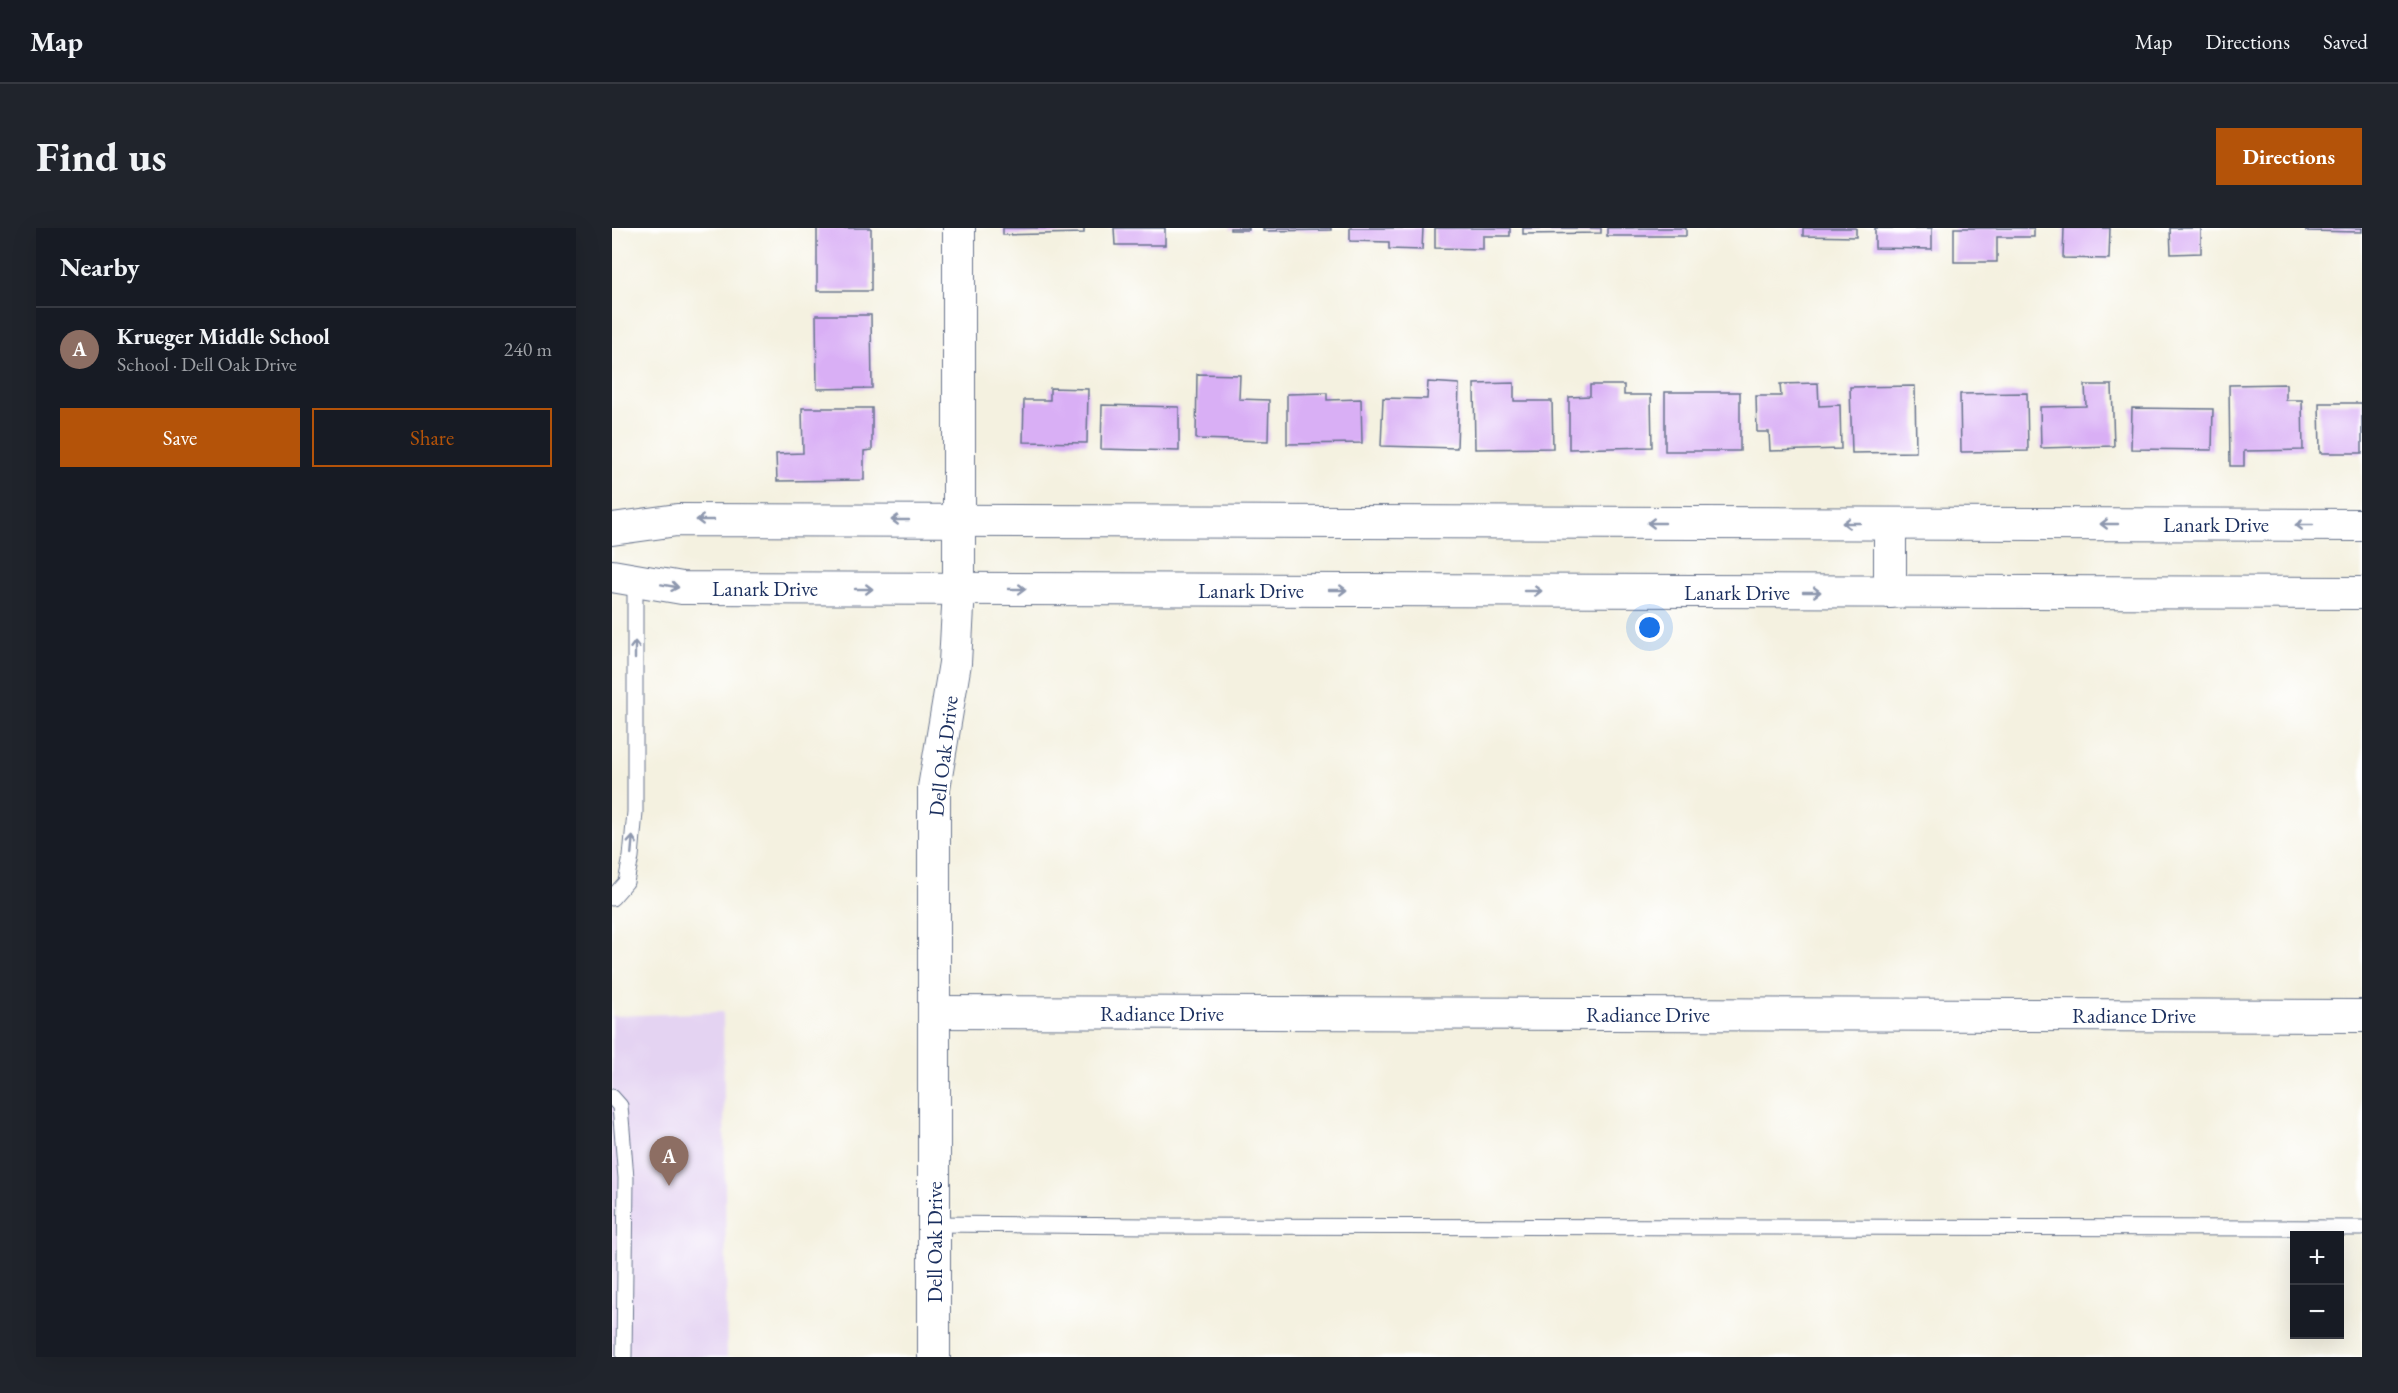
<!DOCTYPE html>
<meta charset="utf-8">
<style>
body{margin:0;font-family:"EB Garamond",serif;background:#20242c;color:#f1f3f6}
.controls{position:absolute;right:18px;bottom:18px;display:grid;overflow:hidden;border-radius:0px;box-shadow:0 6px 24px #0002}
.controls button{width:54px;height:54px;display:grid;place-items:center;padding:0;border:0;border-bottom:2px solid #363941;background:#171b24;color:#f1f3f6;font:30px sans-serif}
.you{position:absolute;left:1038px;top:400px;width:21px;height:21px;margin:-15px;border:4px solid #fff;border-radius:50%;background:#1a73e8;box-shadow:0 0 0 9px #1a73e833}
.badge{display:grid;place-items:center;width:39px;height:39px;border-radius:50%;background:#b45309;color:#fff;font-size:20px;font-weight:700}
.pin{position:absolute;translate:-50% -50px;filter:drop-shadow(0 2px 3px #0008)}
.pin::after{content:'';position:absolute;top:32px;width:21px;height:18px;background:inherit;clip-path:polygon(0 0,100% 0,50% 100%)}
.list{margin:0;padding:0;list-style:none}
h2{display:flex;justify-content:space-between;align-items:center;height:78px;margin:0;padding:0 24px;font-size:26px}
h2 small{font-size:20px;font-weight:400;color:#9ea1a6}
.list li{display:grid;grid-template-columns:39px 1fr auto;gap:18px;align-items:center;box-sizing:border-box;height:84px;padding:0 24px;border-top:2px solid #363941}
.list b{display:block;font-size:22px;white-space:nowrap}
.list p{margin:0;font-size:20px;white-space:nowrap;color:#9ea1a6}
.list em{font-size:20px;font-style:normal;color:#9ea1a6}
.actions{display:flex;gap:12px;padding:18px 24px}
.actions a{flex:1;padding:14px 0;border:2px solid #b45309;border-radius:0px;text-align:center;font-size:21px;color:#b45309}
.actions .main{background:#b45309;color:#fff}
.map{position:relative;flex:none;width:1750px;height:1129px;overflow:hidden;border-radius:0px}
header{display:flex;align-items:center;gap:36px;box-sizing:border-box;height:84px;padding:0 30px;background:#171b24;border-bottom:2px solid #363941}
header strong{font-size:28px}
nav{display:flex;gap:33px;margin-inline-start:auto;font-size:21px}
.intro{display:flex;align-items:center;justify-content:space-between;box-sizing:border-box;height:144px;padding:0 36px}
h1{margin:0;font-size:42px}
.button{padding:15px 27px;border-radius:0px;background:#b45309;color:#fff;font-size:21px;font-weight:700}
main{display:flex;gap:36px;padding:0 36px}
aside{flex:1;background:#171b24;border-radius:0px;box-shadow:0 6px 24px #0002}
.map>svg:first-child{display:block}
.built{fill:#e4d3f2}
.building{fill:#d9aff5}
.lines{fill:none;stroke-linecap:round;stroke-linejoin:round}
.service-casing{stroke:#67738c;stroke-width:17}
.minor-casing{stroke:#67738c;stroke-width:34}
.service{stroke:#fff;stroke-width:15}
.minor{stroke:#fff;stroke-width:32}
.oneway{stroke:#8d97ae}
.labels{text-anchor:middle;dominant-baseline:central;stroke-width:6;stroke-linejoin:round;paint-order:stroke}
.street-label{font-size:21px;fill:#1b2f5e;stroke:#fff}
</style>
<header>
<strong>Map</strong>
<nav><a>Map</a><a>Directions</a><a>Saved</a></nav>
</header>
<div class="intro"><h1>Find us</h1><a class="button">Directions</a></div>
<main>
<aside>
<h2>Nearby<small></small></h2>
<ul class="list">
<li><span class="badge" style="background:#8d6e63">A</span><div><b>Krueger Middle School</b><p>School · Dell Oak Drive</p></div><em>240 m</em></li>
</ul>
<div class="actions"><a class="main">Save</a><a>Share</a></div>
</aside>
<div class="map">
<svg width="1750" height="1129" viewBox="0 0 1750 1129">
<rect width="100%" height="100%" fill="#fff"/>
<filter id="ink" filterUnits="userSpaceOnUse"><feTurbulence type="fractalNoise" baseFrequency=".0167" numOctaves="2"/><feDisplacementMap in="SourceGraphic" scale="12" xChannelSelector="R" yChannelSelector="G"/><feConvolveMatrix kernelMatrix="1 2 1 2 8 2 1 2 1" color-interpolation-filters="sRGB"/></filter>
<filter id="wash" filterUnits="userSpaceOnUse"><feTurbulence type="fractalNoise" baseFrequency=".008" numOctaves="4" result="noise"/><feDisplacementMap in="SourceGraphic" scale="24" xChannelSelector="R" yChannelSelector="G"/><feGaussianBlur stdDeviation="1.35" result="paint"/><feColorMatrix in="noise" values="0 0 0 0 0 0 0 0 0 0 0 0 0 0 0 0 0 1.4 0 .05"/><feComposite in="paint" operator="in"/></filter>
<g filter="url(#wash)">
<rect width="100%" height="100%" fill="#f4f1e0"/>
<path class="built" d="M111,784l4,345h-115v-341z"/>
<g id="blocks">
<g class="building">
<rect x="205" y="0" width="54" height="63"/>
<path d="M391,0h81v5l-81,2z"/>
<path d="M502,0h51v17h-50z"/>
<rect x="618" y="0" width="19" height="2"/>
<path d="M651,0h68v2l-68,1z"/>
<path d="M738,0h73l-1,22 -33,-1v-7l-39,-1z"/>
<path d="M823,0h75v8h-27v13l-48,-1z"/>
<path d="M911,0h78v5l-78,1z"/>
<rect x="995" y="0" width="79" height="8"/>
<path d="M1191,0h53v9l-53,-1z"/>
<path d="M1263,0h57v21l-57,-1z"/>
<path d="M1342,0h80v9h-37v25h-43z"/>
<path d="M1452,0h46l-1,31 -46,-1z"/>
<path d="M1558,0h31v25l-30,1z"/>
<path d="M1694,0h56v4l-56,-1z"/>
<path d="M204,87h55l1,73 -55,1z"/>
<path d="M585,146l43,1 -1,24 30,1 -1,41 -72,-2z"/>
<path d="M816,154l31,2 -2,64 -76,-2 2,-48 44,1z"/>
<path d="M902,155v18h38l1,47 -78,1 -1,-65z"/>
<path d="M1206,155l1,23 21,-1 1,44 -71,2 -1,-19h-12l-1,-36h25l-1,-12z"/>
<path d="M1674,156v16h16l1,50 -59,1v15h-14l-1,-81z"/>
<path d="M978,157h34v10h27l1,52 -83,2v-52l21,-1z"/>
<path d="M1473,157h27l2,61 -73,2 -1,-41 46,-1z"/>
<path d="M1303,158l1,66 -64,1 -2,-66z"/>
<path d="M438,160l38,1 -1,54 -64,-1 1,-42h26z"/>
<rect x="1053" y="164" width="75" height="59"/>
<path d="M715,165v7l34,-1 1,44 -75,1v-50z"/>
<path d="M1415,165l1,58 -67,1 -1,-58z"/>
<path d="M1707,175h43v50h-42z"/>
<path d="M490,177l77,2v44l-78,-2z"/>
<path d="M190,180h70v42l-8,1v29l-87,1 -1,-27 27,-1z"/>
<path d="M1520,180l81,1 -1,41 -81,-1z"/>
</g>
</g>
</g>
<g filter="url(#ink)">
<use href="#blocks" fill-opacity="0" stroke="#67738c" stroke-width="1.5"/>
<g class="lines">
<g class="service-casing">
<g id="service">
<path d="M0,670l14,-16 5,-25 4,-45v-232"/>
<path d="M0,869l8,9 6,72 -2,179"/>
<path d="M322,996l216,2 1212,2"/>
</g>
</g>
<g class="minor-casing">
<g id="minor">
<path d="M1278,296v68"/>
<path d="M0,301l65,-9 1685,5"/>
<path d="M0,348l70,12 1680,5"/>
<path d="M322,784l1428,4"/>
<path d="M322,1129v-569l21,-125 4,-74v-361"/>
</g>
</g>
<use href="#service" class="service"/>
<use href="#minor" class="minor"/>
</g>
<defs><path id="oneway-shaft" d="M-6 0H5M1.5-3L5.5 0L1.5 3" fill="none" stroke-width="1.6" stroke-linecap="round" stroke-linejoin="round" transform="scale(1.5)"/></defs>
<g class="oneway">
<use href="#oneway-shaft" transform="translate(93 292) rotate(180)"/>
<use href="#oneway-shaft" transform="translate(288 292) rotate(180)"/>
<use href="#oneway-shaft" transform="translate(1044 295) rotate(-180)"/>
<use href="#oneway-shaft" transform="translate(1239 295) rotate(-180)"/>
<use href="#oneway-shaft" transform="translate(1497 296) rotate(-180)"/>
<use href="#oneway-shaft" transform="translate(1692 297) rotate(-180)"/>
<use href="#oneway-shaft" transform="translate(58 358) rotate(10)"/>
<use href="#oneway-shaft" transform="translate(252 361)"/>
<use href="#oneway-shaft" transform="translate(405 361)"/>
<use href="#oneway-shaft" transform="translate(726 362)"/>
<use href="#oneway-shaft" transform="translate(921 363)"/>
<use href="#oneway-shaft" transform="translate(1200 364)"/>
<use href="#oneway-shaft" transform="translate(23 422) rotate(-90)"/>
<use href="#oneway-shaft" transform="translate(20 617) rotate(-85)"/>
</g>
</g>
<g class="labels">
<g class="street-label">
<text x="1604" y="296">Lanark Drive</text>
<text x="153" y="360">Lanark Drive</text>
<text x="639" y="362">Lanark Drive</text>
<text x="1125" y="364">Lanark Drive</text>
<text transform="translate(331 528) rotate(-83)">Dell Oak Drive</text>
<text x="550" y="785">Radiance Drive</text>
<text x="1036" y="786">Radiance Drive</text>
<text x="1522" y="787">Radiance Drive</text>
<text transform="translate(322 1014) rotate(-90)">Dell Oak Drive</text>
</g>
</g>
</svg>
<div class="controls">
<button>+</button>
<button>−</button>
</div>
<div class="you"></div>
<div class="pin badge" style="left:57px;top:958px;background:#8d6e63">A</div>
</div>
</main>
